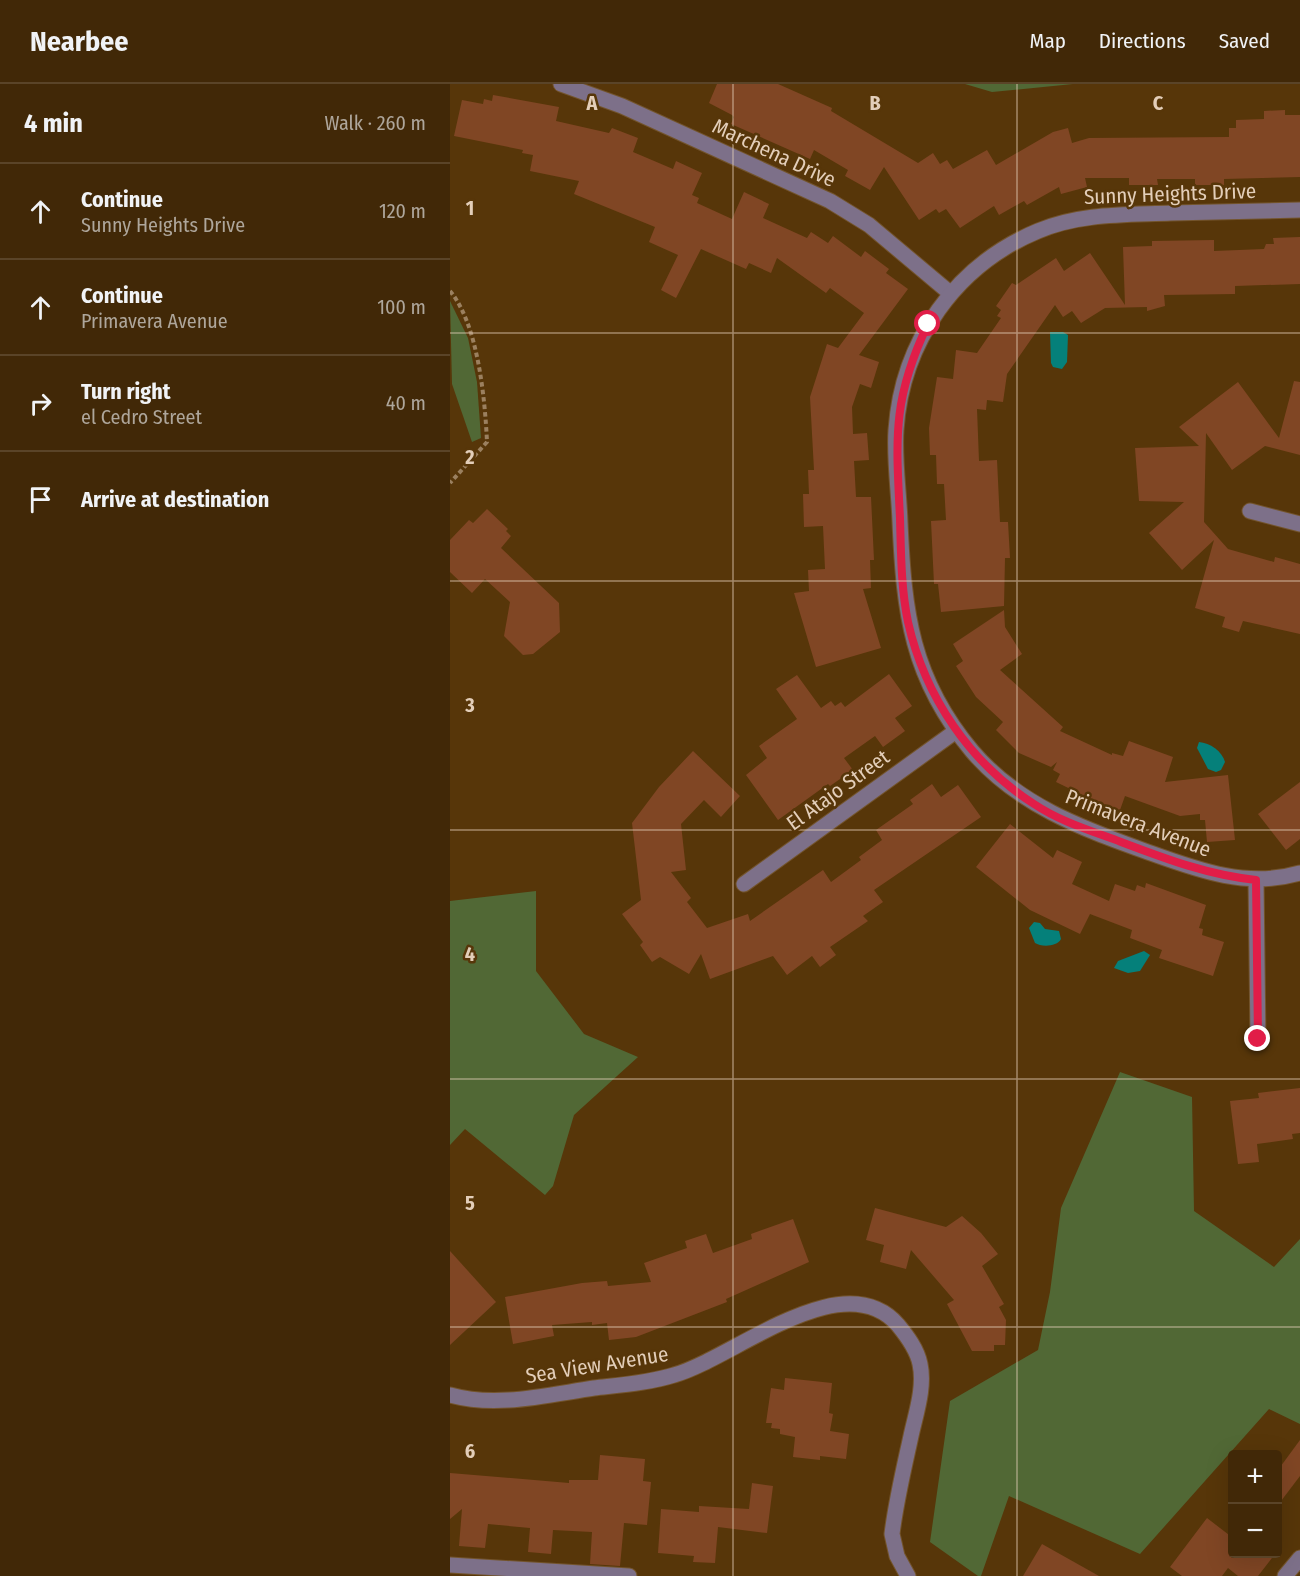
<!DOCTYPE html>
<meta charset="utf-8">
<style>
body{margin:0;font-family:"Fira Sans Condensed",sans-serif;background:#4c3415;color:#f1f3f6}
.controls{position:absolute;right:18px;bottom:18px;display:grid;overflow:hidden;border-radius:6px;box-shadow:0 6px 24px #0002}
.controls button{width:54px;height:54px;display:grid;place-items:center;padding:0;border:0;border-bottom:2px solid #5a4428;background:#412807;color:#f1f3f6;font:30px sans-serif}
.stop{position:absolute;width:18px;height:18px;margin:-14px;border:4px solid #e11d48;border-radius:50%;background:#fff}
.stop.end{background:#e11d48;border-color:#fff;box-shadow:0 2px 6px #0008}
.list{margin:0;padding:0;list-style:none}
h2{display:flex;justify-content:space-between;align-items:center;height:78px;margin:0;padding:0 24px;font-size:26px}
h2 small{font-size:20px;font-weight:400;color:#aea69b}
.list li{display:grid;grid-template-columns:39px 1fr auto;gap:18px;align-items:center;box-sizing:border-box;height:96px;padding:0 24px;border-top:2px solid #5a4428}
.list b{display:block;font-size:22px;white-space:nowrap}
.list p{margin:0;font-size:20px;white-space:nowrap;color:#aea69b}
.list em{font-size:20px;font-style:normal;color:#aea69b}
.icon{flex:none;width:33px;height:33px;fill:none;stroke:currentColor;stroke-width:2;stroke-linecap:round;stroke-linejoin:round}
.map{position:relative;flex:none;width:850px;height:1492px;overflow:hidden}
header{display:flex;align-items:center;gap:36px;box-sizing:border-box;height:84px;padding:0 30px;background:#412807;border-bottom:2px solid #5a4428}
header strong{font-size:28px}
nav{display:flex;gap:33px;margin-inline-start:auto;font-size:21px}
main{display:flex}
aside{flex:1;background:#412807}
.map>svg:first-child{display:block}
.green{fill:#516835}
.water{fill:#05807a}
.building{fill:#804624}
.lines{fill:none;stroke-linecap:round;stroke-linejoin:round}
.minor-casing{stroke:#73542c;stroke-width:17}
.path{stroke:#9b805f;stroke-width:4;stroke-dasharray:4.5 3;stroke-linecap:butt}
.minor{stroke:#7d7089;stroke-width:15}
.route{stroke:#e11d48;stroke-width:8}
.grid{fill:none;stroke:#e3ceb9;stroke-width:1.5;stroke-opacity:0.55}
.labels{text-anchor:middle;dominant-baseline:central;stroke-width:5;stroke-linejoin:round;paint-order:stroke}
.street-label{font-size:21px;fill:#e3ceb9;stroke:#573609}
.grid-label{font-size:20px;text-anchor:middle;font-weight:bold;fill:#e3ceb9;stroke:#573609;stroke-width:5;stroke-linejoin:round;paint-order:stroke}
</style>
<header>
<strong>Nearbee</strong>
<nav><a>Map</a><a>Directions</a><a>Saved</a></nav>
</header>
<main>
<aside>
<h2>4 min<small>Walk · 260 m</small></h2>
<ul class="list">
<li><svg class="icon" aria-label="ahead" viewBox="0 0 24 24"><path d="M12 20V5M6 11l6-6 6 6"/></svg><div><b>Continue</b><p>Sunny Heights Drive</p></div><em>120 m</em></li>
<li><svg class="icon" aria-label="ahead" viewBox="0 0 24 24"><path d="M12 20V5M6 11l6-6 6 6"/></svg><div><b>Continue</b><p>Primavera Avenue</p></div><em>100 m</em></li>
<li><svg class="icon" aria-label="right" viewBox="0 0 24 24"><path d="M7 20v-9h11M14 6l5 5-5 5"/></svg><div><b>Turn right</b><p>el Cedro Street</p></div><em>40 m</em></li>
<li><svg class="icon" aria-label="arrive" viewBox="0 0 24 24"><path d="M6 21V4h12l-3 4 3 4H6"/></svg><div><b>Arrive at destination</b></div></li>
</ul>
</aside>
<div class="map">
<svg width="850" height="1492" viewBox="0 0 850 1492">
<rect width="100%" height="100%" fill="#573609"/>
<g class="green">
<path d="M515,0h108l-81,8z"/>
<path d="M0,217l18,37 9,44 4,56 -9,4 -20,-58z"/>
<path d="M86,807v80l48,63 54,23 -64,58 -21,71 -8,9 -80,-66 -15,16v-244z"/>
<path d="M670,988l72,25 2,114 80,56 26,-28v185l-31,-15 -129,145 -131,-58 -28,80h-3l-48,-34 20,-141 88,-51 12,-58 11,-84z"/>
</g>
<g class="water">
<path d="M600,248h13l5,3 -1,27 -5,7 -9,-2 -2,-4z"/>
<path d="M749,658c11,1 23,9 26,20l-4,8 -5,2 -8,-3 -11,-21z"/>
<path d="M584,838l6,1 5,6 14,2 2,8c-4,8 -20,8 -26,4l-6,-15z"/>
<path d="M694,867l6,4 -10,16 -12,2 -14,-5 4,-7z"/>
</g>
<g class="building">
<path d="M267,0h61l54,24 -1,3 87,52 15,-10 7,11 7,-4 6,9 34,-19 9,15 57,-33 15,-4 4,15 17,-5 140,-1v-9h7v-8l28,-1v-8l21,-1v5h15v62l-76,2v6h-29v-6h-38l1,6h-29v-7h-44l2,9 -26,7 -2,-7 -32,18 -3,-4 -25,14 -5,-9 -34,22 -14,-19 -7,4 -3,-4 -17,11 -35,-53 -14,23 -25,-14 3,-6 -34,-20 -4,9 -79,-35 3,-7 -2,-2 -23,-12z"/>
<path d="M43,11l66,12 -3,14 53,12 3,-5 26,10 -5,14 40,17 3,-8 26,12 -10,22 7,3 -2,5 35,16 12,-27 25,12 -6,14 44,20 4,-6 17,11 5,-7 28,21 4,-6 24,18 -3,4 22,16 -49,66 20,7 -8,26 -11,-4 -8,23 1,27 14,-1 2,27 -15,1 2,36h15l3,63h-4l1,28 -8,1 18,59 -65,19 -22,-74 15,-2 -1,-21 17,-1 -2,-43 -19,1 -1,-33h6l-1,-24h6l-4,-73 17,-53 11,4 26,-35 -34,-25 -4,5 -49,-35 -6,15 -22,-10 -3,6 -45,-20 -25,49 -15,-8 17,-35 -29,-13 6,-15 -81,-33 5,-13 -49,-10 3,-16 -11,-2 1,-3 -69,-14 8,-36 21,4 1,-5 8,2z"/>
<path d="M850,153v47l-65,2v8l-71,1 1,11 -18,5v-4l-42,1 -24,15 -9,-12 -9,6 -8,-12 -48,69 -4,28 -16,-2 -1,10 -9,-1 2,52 18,-1 3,62h8l2,36h-5l-1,48 -63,6 -3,-28h-4l-3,-63 15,-1 -2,-36h-7l-1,-29h-6l-1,-27 8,-51 16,2 3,-29 21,3 24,-35 -4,-2 4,-6 -5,-4 16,-23 4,2 40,-27 8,13 26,-18 35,52 -2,-58 29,-1v-5l62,-1v11l50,-2 2,-5h8l-1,-6z"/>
<path d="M844,297l6,1v73l-35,-9 -33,24 -26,-37 -2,89 24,27 46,13 1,-5 25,7v70l-57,-13 -4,11 -17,-5 3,-10 -30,-9 19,-68 -32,30 -33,-37 35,-31 -45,-1 -4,-53 64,-2 -20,-19 59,-45 41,56z"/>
<path d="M37,425l21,20 -2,2 5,5 -10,12 58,55 1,29 -27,22 -10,1 -19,-19 6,-34 -25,-23 -13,14 -22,-21v-32l19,-20 4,3z"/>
<path d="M554,526l1,17 17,27 -22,16 63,57 -3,4 52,24v-2l11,3 6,-15 44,16 -8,25 63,-7 7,65 -28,2 -2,-22h-5v-6l-20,2 -55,-20 -5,14 -25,-9 -39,-19 4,-8 -7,-4 4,-8 -6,5 -32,-14 -23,-23 7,-8 -27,-25 -20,-31 7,-5 -10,-17z"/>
<path d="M439,590l23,32 -17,12 10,13 -22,16 -8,-11 -31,22 9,12 -23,16 -2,-2 -50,36 -32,-45 21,-17 -8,-12 38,-27 -21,-30 21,-14 24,33 10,-7 4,5 6,-4 4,5z"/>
<path d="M243,667l47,45 -19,21 -17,-17 -23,24 5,46 -15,2 20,26 -4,4 20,26 41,-14 2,7 73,-51 8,12 30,-22 -2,-3 23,-17 -6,-10 37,-26 -3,-4 22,-16 9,13 17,-12 23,32 -107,73 9,12 -20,14 5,5 -38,26 6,8 -16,12 -8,-11 -25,19 -14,-19 -63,23 -9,-25 -12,20 -29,-17 -8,5 -12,-17 3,-3 -21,-28 19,-14 -9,-77 27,-36z"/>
<path d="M850,698v57l-14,11 -28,-36z"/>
<path d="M560,740l43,34 4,-8 25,12 -10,22 37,17 6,-17 20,7 2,-6 8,3 1,-5 60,22 -7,23 4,1 -1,6 22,7 -11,34 -54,-18 3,-8 -32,-12 2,-8 -42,-16 -10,20 -50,-24 -54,-43z"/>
<path d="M850,1004v45l-8,1 1,5 -36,5 2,18 -21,2 -8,-63 29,-3 -1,-5z"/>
<path d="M425,1124l71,19 16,-11 19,17 17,21 -16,12 22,38 -5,3 7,13 -1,25h-11v6h-22l-25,-47 7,-4 -43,-50 -5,19 -26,-7 4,-17 -18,-5z"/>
<path d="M343,1135l16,43 -83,37 1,3 -91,35 -27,3 -2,-17 -15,2v-3l-40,3 2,11 -41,8 -8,-47 77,-14 25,-2 1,5 43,-4 -7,-19 43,-15 -2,-7 21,-7 7,19 39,-14 -1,-5z"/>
<path d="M0,1167l46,51 -46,43z"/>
<path d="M335,1294l47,5 -3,30 4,1 -3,17 19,3 -3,25 -26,-3v4l-27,-3 2,-20 -15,-3v-5l-9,-1 1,-5h-6l5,-35 13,2z"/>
<path d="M850,1356v36l-22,29v-35z"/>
<path d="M150,1371l45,4 -2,22 8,1 -4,43 -23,-2 -4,43 -30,-2 2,-32 -39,-2 -2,24 -23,-2 2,-24 -42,-4 -3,24 -26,-2 3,-37 -12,10v-46l119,10v-3h29z"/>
<path d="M302,1399l21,3 -6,47 -49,-6 -3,36 -22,-1 1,-6 -36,-3 3,-44 38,3v-6l50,3z"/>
<path d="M757,1434l26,20v16h42l-17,22h-20l-10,-8 -6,8h-40l-12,-9z"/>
<path d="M592,1460l57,32h-76z"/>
</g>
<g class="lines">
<g class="minor-casing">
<g id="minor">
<path d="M111,0l61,22 208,95 39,24 81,68"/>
<path d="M850,126c-43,1 -86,2 -129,3 -45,2 -91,0 -133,18 -82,34 -136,110 -142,199 -2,30 3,62 4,92 4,90 11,156 72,229 46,54 109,77 173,100 50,18 101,38 155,22"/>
<path d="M800,427l50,13"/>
<path d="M806,796l2,159"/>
<path d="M294,800l212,-153"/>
<path d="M0,1311c46,13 97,0 144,-7 26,-3 55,-5 80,-13 60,-17 169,-113 224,-50 9,11 19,24 22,39 5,23 -4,49 -9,72 -7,32 -15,65 -19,98l5,22 11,20"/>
<path d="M0,1481l179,11"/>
<path d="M835,1492l15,-18"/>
</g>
</g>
<path class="path" d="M0,207c28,33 35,108 37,151l-37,41"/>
<use href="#minor" class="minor"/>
</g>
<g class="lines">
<path class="route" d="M478,240c-36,75 -32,114 -28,194 1,35 1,70 8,104 17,75 62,141 126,182 27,18 58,27 87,38 45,17 87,33 135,38l2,159"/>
</g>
<path class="grid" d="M283,0v1492M567,0v1492M0,249h850M0,497h850M0,746h850M0,995h850M0,1243h850"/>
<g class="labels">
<g class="street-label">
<text transform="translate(324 69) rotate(25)">Marchena Drive</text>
<text transform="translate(720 110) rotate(-2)">Sunny Heights Drive</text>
<text transform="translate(388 706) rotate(-36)">El Atajo Street</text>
<text transform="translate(688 739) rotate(21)">Primavera Avenue</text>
<text transform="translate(147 1281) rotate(-9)">Sea View Avenue</text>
</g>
</g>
<g class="grid-label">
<text x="142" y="26">A</text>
<text x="425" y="26">B</text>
<text x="708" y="26">C</text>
<text x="20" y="131">1</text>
<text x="20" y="380">2</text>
<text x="20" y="628">3</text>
<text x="20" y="877">4</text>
<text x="20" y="1126">5</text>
<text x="20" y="1374">6</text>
</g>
</svg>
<div class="controls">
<button>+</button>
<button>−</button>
</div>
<div class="stop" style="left:478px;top:240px"></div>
<div class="stop end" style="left:808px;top:955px"></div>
</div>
</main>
